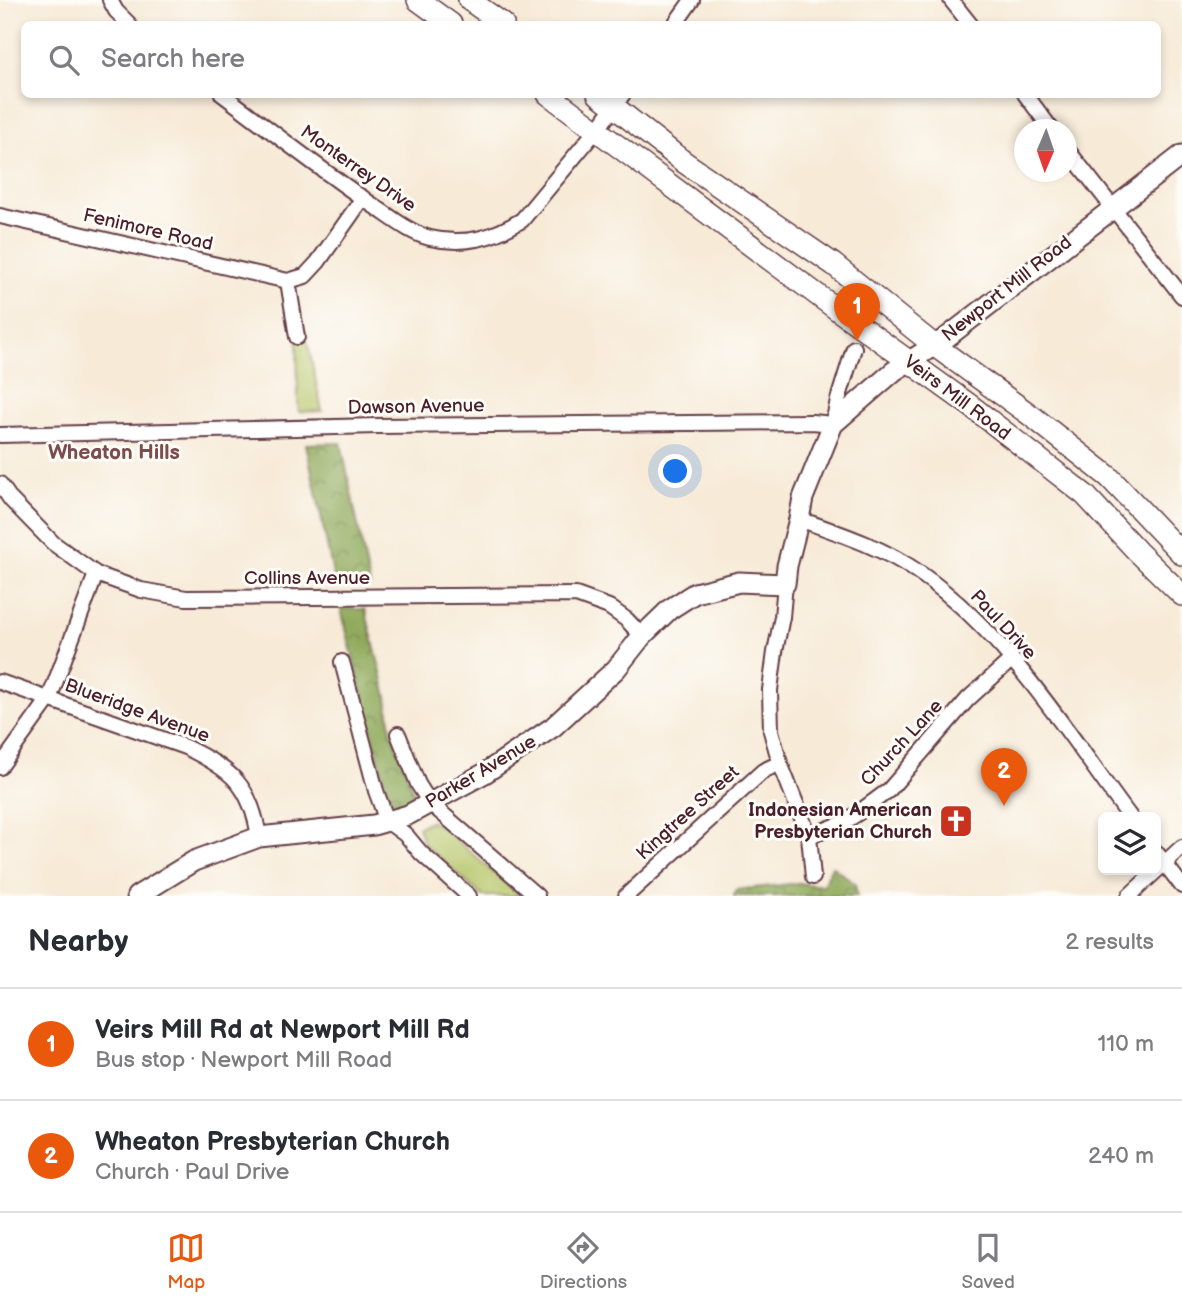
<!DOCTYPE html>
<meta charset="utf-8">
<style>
body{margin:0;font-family:"Balsamiq Sans",sans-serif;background:#f2f2f3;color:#2b2b33}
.controls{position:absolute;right:21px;bottom:21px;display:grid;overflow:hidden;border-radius:10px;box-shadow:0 4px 10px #0003}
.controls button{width:63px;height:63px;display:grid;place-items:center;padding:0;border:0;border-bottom:2px solid #e1e1e2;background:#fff;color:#2b2b33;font:35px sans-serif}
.compass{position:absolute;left:1014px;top:119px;width:63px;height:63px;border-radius:50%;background:#fff;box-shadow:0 4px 10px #0003;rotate:182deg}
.you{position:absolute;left:676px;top:472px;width:24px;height:24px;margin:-18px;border:5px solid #fff;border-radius:50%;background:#1a73e8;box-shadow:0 0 0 10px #1a73e833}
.badge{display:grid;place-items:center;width:46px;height:46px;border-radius:50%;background:#ea580c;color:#fff;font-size:23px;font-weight:700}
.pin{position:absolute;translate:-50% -58px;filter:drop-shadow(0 2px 4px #0008)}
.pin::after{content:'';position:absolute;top:37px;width:24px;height:21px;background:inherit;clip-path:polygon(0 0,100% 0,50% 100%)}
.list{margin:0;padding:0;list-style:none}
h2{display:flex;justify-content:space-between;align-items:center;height:91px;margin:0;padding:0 28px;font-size:30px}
h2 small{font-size:23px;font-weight:400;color:#7c7c81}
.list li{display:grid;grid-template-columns:46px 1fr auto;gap:21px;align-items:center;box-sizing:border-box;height:112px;padding:0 28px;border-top:2px solid #e1e1e2}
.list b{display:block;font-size:26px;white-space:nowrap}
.list p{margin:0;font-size:23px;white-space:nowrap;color:#7c7c81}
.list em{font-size:23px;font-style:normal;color:#7c7c81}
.icon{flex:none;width:38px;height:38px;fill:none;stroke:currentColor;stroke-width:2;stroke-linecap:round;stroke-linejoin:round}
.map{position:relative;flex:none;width:1182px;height:896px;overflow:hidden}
.search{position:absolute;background:#fff;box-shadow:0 4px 10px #0003;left:21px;right:21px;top:21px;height:77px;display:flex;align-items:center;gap:18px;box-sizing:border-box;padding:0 24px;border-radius:10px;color:#7c7c81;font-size:26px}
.sheet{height:315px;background:#fff}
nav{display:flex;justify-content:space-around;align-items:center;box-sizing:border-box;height:98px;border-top:2px solid #e1e1e2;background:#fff;font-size:19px;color:#7c7c81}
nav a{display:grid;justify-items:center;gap:4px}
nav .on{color:#ea580c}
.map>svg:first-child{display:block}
.grass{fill:#b5c466;stroke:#807248;stroke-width:2}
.forest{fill:url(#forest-crowns);stroke:#6d6443;stroke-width:2}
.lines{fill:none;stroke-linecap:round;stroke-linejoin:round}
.street-casing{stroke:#643d45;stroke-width:18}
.secondary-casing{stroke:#643d45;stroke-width:23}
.primary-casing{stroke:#643d45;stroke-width:24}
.street{stroke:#fff;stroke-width:14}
.secondary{stroke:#fff;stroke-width:19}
.primary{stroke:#fff;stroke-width:21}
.labels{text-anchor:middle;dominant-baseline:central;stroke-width:6;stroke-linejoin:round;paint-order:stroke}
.street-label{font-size:19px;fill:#4a1f2b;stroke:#fdfcf7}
.poi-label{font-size:19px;font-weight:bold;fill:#4a1f2b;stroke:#fdfcf7;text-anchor:end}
.neighbourhood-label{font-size:21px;font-weight:bold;fill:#7d4c4d;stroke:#fdfcf7}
</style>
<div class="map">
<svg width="1182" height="896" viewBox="0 0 1182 896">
<defs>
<pattern id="forest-crowns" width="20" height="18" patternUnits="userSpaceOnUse" patternTransform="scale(1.75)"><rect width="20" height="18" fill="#90aa5b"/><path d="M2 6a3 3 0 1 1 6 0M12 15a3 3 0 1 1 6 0" fill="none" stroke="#788a4b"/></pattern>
</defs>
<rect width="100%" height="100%" fill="#fdfcf7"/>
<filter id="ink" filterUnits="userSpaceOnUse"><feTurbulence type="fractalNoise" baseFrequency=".0143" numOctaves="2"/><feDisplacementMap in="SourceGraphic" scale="14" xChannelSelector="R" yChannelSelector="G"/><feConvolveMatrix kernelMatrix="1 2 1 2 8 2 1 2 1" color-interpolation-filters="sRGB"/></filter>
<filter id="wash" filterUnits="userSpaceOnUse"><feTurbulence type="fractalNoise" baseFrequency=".00686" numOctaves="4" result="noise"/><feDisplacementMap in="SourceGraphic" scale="28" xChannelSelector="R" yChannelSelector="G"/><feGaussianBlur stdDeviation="1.57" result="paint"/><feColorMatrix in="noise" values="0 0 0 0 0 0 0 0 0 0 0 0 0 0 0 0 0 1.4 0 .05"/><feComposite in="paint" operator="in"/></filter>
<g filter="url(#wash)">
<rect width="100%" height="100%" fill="#f7ead7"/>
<g class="grass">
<path d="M306,334l16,77 -23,1 -1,-7 -1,-63 4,-1z"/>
<path d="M430,821l12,6 78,69h-38l-58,-52 -6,-17z"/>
</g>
<g class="forest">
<path d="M341,443l29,142 -35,-1 -29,-140z"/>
<path d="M341,609h24l22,88 4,33 24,67 -3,4 -13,5 -8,-7 -4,-7z"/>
<path d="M832,866l23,18 2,12h-123l2,-6 63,-7 24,3z"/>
</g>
</g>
<g filter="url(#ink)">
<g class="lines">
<g class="street-casing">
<g id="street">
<path d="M110,0l6,11 13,13"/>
<path d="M951,0l19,24"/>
<path d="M675,24l17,-24"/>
<path d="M222,94c51,38 100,77 152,112 17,11 36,27 56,32 35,8 63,0 92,-18l81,-98 20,-28"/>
<path d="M1025,94l27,36"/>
<path d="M1066,148l116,148"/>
<path d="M0,216l288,65 17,-5 13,-14 45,-64"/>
<path d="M288,281l9,56"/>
<path d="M0,435l377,-9 435,-4 21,2 5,-24 16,-52"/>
<path d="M0,484l11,16 42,43 43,31 45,16 45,8 390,-3 33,12 18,13 15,16"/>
<path d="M799,519c43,15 85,29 122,55 86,60 147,160 209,243"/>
<path d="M785,584l-3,33 -7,35 -5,38 1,41 9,32 29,73 4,41"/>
<path d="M342,662l34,129 11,30 19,14 15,18 48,43"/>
<path d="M0,682l185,65c46,22 66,38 74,90"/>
<path d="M398,734l20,50 12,19 107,93"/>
<path d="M0,767l49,-68 47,-125"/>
<path d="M809,836l32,-12 17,-11 31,-23 79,-91 43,-39"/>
<path d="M1156,852l26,34"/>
<path d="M626,896l137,-125 17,-8"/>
<path d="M1129,896l53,-49"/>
</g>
</g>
<g class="secondary-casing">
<path id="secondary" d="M137,896l57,-35 65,-24 115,-12 34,-10 77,-42 68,-46 63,-58 26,-33 28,-27 25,-16 44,-11 46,2 2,-18 12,-47 4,-21 30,-74 61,-53 52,-33 236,-183"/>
</g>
<g class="primary-casing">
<g id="primary">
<path d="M418,0l33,24"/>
<path d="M469,0l34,24"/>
<path d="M548,94l291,217 132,95 114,89 52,56 45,44"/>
<path d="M598,94l86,68 149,102 102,82 98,71 76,60 73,77"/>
</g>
</g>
<use href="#street" class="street"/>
<use href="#secondary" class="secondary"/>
<use href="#primary" class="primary"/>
</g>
</g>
<defs>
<g id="church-square" transform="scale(1.75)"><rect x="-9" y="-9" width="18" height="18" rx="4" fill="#c8321e" stroke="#fdfcf7"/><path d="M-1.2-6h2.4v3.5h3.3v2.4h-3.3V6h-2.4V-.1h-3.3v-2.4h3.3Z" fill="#fff"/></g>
</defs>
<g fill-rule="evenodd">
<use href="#church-square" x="956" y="821"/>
</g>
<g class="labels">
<g class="street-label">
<text transform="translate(358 169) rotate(35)">Monterrey Drive</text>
<text transform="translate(148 230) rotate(13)">Fenimore Road</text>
<text transform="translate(1007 289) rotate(-38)">Newport Mill Road</text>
<text transform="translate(957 398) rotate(37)">Veirs Mill Road</text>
<text transform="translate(416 407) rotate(-1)">Dawson Avenue</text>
<text x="307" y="578">Collins Avenue</text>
<text transform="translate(1003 625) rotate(47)">Paul Drive</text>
<text transform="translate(137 711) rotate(20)">Blueridge Avenue</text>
<text transform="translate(902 743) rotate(-47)">Church Lane</text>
<text transform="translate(481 772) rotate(-31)">Parker Avenue</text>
<text transform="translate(688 813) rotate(-42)">Kingtree Street</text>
</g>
<g class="poi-label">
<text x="932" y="810">Indonesian American<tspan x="932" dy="22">Presbyterian Church</tspan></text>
</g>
<g class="neighbourhood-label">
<text x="114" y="452">Wheaton Hills</text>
</g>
</g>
</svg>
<div class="controls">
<button><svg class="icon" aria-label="layers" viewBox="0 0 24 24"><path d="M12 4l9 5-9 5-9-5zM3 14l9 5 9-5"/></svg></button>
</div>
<svg class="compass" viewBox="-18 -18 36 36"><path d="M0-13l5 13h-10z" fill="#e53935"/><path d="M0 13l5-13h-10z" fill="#7c7c81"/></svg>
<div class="you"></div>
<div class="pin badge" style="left:857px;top:341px">1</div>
<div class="pin badge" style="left:1004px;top:806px">2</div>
<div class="search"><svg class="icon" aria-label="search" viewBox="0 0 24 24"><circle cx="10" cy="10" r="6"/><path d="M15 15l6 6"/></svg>Search here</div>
</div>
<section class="sheet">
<h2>Nearby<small>2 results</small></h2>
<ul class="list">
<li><span class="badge">1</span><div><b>Veirs Mill Rd at Newport Mill Rd</b><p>Bus stop · Newport Mill Road</p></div><em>110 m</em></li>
<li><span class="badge">2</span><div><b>Wheaton Presbyterian Church</b><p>Church · Paul Drive</p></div><em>240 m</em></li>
</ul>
</section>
<nav>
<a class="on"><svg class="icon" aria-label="map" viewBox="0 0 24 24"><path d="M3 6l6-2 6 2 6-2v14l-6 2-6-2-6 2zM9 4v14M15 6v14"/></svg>Map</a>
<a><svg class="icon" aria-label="directions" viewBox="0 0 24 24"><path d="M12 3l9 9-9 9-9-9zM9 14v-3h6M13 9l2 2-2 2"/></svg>Directions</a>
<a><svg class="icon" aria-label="saved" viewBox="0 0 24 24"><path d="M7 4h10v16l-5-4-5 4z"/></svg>Saved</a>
</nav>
